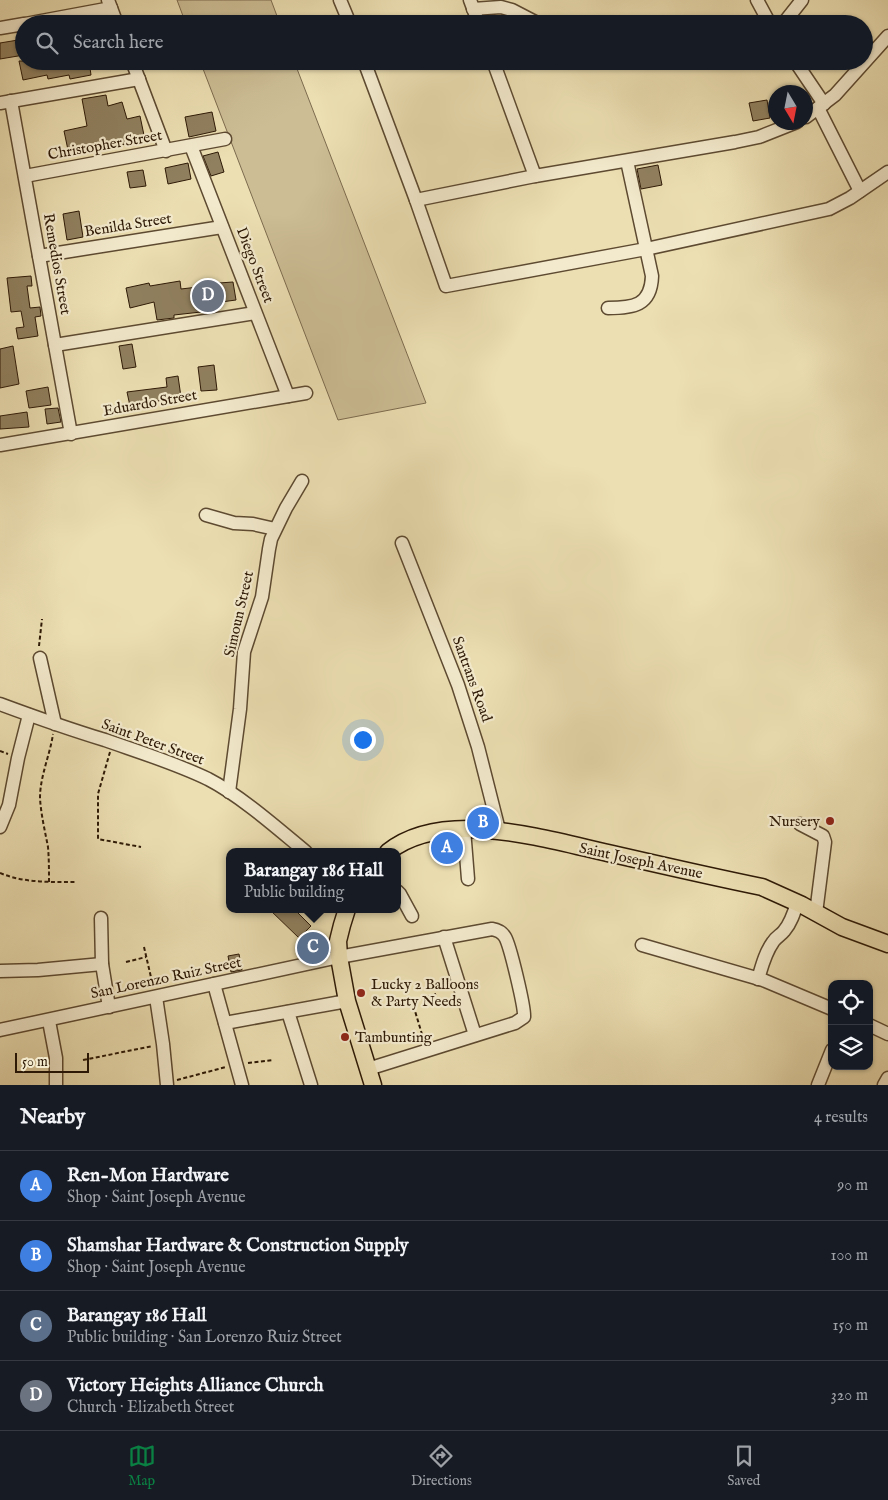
<!DOCTYPE html>
<meta charset="utf-8">
<style>
body{margin:0;font-family:"IM FELL English",serif;background:#20242c;color:#f1f3f6}
.controls{position:absolute;right:15px;bottom:15px;display:grid;overflow:hidden;border-radius:10px;box-shadow:0 1px 4px #0004}
.controls button{width:45px;height:45px;display:grid;place-items:center;padding:0;border:0;border-bottom:1px solid #363941;background:#171b24;color:#f1f3f6;font:25px sans-serif}
.compass{position:absolute;left:768px;top:85px;width:45px;height:45px;border-radius:50%;background:#171b24;box-shadow:0 1px 4px #0004;rotate:170deg}
.scale{position:absolute;left:15px;bottom:12px;width:74px;box-sizing:border-box;padding-left:5px;border:2px solid #2d1906;border-top:0;font-size:14px;line-height:18px;white-space:nowrap;color:#2d1906;-webkit-text-stroke:4px #f3eacd;paint-order:stroke}
.you{position:absolute;left:362px;top:739px;width:18px;height:18px;margin:-12px;border:4px solid #fff;border-radius:50%;background:#1a73e8;box-shadow:0 0 0 8px #1a73e833}
.badge{display:grid;place-items:center;width:32px;height:32px;border-radius:50%;background:#0b8043;color:#fff;font-size:16px;font-weight:700}
.pin{position:absolute;translate:-50% -50%;border:2px solid #fff;box-shadow:0 1px 5px #0006}
.popup{position:absolute;left:226px;top:848px;width:175px;height:65px;box-sizing:border-box;display:grid;place-content:center;border-radius:10px;background:#171b24;filter:drop-shadow(0 1px 4px #0005);font-size:16px;white-space:nowrap;color:#9ea1a6}
.popup b{font-size:19px;color:#f1f3f6}
.popup::after{content:'';position:absolute;left:50%;top:100%;margin-left:-10px;border:10px solid transparent;border-top-color:#171b24}
.list{margin:0;padding:0;list-style:none}
h2{display:flex;justify-content:space-between;align-items:center;height:65px;margin:0;padding:0 20px;font-size:21px}
h2 small{font-size:16px;font-weight:400;color:#9ea1a6}
.list li{display:grid;grid-template-columns:32px 1fr auto;gap:15px;align-items:center;box-sizing:border-box;height:70px;padding:0 20px;border-top:1px solid #363941}
.list b{display:block;font-size:19px;white-space:nowrap}
.list p{margin:0;font-size:16px;white-space:nowrap;color:#9ea1a6}
.list em{font-size:16px;font-style:normal;color:#9ea1a6}
.icon{flex:none;width:28px;height:28px;fill:none;stroke:currentColor;stroke-width:2;stroke-linecap:round;stroke-linejoin:round}
.map{position:relative;flex:none;width:888px;height:1085px;overflow:hidden}
.search{position:absolute;background:#171b24;box-shadow:0 1px 4px #0004;left:15px;right:15px;top:15px;height:55px;display:flex;align-items:center;gap:12px;box-sizing:border-box;padding:0 18px;border-radius:28px;color:#9ea1a6;font-size:19px}
.sheet{height:345px;background:#171b24}
nav{display:flex;justify-content:space-around;align-items:center;box-sizing:border-box;height:70px;border-top:1px solid #363941;background:#171b24;font-size:14px;color:#9ea1a6}
nav a{display:grid;justify-items:center;gap:2px}
nav .on{color:#0b8043}
.map>svg:first-child{display:block}
.green{fill:#ccbd95;stroke:#7c6b4e}
.building{fill:#90805f;stroke:#2d1906}
.lines{fill:none;stroke-linecap:round;stroke-linejoin:round}
.minor-casing{stroke:#5d4a31;stroke-width:15}
.major-casing{stroke:#2d1906;stroke-width:19}
.path{stroke:#2d1906;stroke-width:2;stroke-dasharray:4 2.5;stroke-linecap:butt}
.minor{stroke:#f3eacd;stroke-width:12}
.major{stroke:#ecdfb2;stroke-width:16}
.poi-dot{fill:#8f2418;stroke:#f3eacd;stroke-width:2}
.labels{text-anchor:middle;dominant-baseline:central;stroke-width:4.5;stroke-linejoin:round;paint-order:stroke}
.street-label{font-size:15px;fill:#2d1906;stroke:#f3eacd}
.poi-label{font-size:15px;fill:#2d1906;stroke:#f3eacd;text-anchor:start}
</style>
<div class="map">
<svg width="888" height="1085" viewBox="0 0 888 1085">
<rect width="100%" height="100%" fill="#ecdfb2"/>
<filter id="stains"><feTurbulence type="fractalNoise" baseFrequency=".004" numOctaves="4"/><feColorMatrix values="0 0 0 0 .2 0 0 0 0 .09 0 0 0 0 .02 0 0 0 .5 -.17"/></filter>
<radialGradient id="worn" r=".72"><stop offset=".6" stop-color="#630" stop-opacity="0"/><stop offset="1" stop-color="#630" stop-opacity=".3"/></radialGradient>
<g class="green">
<path d="M177,0h94l9,24h-94z"/>
<path d="M200,61h94l132,342 -88,17z"/>
</g>
<g class="building">
<path d="M24,39v16l-24,4v-16z"/>
<path d="M19,61h22v2l9,-2h39l2,14 -21,4 -1,-4 -21,4 -1,-4 -24,5z"/>
<path d="M106,95l2,11 14,-4 5,17 13,-3 5,24 -28,6 -1,-4 -48,8 -4,-19 23,-5 -5,-27z"/>
<path d="M767,100l3,18 -17,3 -4,-18z"/>
<path d="M212,112l4,19 -27,6 -4,-20z"/>
<path d="M218,152l6,20 -13,4 -8,-20z"/>
<path d="M188,163l3,16 -23,5 -3,-16z"/>
<path d="M658,165l4,20 -21,4 -4,-20z"/>
<path d="M143,170l3,16 -16,2 -3,-16z"/>
<path d="M79,211l4,26 -16,3 -4,-26z"/>
<path d="M31,276l1,10h-5l3,22 10,-1 1,9 -6,1 3,19 -20,3 -2,-11 8,-1 -3,-16 -10,1 -4,-34z"/>
<path d="M180,281l1,8 17,-2 3,25 -27,3v3l-17,2 -3,-18 -24,6 -4,-20 23,-5 1,3z"/>
<path d="M233,282l3,18 -15,2 -2,-19z"/>
<path d="M132,344l4,23 -13,2 -4,-23z"/>
<path d="M13,346l6,38 -19,4v-39z"/>
<path d="M214,365l3,25 -16,1 -3,-24z"/>
<path d="M178,376l3,21 -51,9 -3,-14 40,-5 -1,-9z"/>
<path d="M48,387l3,18 -22,3 -3,-17z"/>
<path d="M58,408l3,14 -14,2 -2,-15z"/>
<path d="M27,412l2,15 -29,2v-13z"/>
<path d="M451,844l2,11 -11,2 -2,-11z"/>
<path d="M269,909h25l17,17 -12,12z"/>
<path d="M324,937l3,14 -25,6 -3,-14z"/>
<path d="M239,954l3,16 -11,2 -3,-16z"/>
</g>
<g class="lines">
<g class="minor-casing">
<g id="minor">
<path d="M108,0l9,24"/>
<path d="M340,0l10,24"/>
<path d="M470,0l9,24"/>
<path d="M757,0l13,24"/>
<path d="M473,9l28,-2 11,3 27,14"/>
<path d="M25,24l86,-16"/>
<path d="M783,24l19,-24"/>
<path d="M0,28l24,-4"/>
<path d="M132,61l34,90"/>
<path d="M364,61l52,139 30,86 200,-37 183,-40 21,-11 38,-26"/>
<path d="M493,61l42,115"/>
<path d="M628,61l23,1 27,-1"/>
<path d="M795,61l29,43"/>
<path d="M11,101l60,333"/>
<path d="M0,103l139,-24"/>
<path d="M818,108l42,83"/>
<path d="M806,117l29,-22 53,-59"/>
<path d="M191,146l97,250"/>
<path d="M25,176l200,-37"/>
<path d="M416,200l119,-24 200,-34 24,-5 38,-15"/>
<path d="M39,256l183,-29"/>
<path d="M608,308c25,0 43,-2 44,-32l-25,-115"/>
<path d="M55,345l200,-32"/>
<path d="M0,445l306,-52"/>
<path d="M206,515l28,8 19,1 22,5"/>
<path d="M402,543l56,142 20,62 21,83"/>
<path d="M40,658l15,66"/>
<path d="M0,704c35,13 69,25 105,36 34,12 70,23 103,39 33,17 69,49 98,73"/>
<path d="M229,792l11,-83 4,-57 18,-55 7,-48 2,-10 15,-31 16,-27"/>
<path d="M800,824l23,12 2,6 -9,71"/>
<path d="M0,827l9,-22 9,-47 11,-43"/>
<path d="M464,829l4,50"/>
<path d="M397,891l3,3 12,22"/>
<path d="M101,918l1,46 7,43"/>
<path d="M444,937l31,98"/>
<path d="M642,945l121,35 69,29"/>
<path d="M0,971l38,-1 64,-6"/>
<path d="M758,979c4,-13 7,-26 15,-37 3,-5 8,-7 11,-11 7,-8 10,-18 13,-28"/>
<path d="M214,984l28,101"/>
<path d="M156,997l7,47 4,41"/>
<path d="M288,1012l23,73"/>
<path d="M49,1021l7,37v27"/>
<path d="M225,1023l122,-22"/>
<path d="M869,1025l19,9"/>
<path d="M0,1030l339,-73 153,-28c6,1 10,3 13,8 5,8 20,71 19,80l-9,6 -147,46"/>
<path d="M818,1085l14,-35"/>
<path d="M884,1085l4,-7"/>
</g>
</g>
<g class="major-casing">
<g id="major">
<path d="M388,852c58,-46 163,-11 229,3 48,11 96,22 145,32l40,18 40,22 46,17"/>
<path d="M347,909l-5,16 -4,16 1,16 8,44 26,84"/>
</g>
</g>
<g class="path">
<path d="M39,646l3,-27"/>
<path d="M0,751l8,3"/>
<path d="M110,752l-12,42v45l43,8"/>
<path d="M0,873c24,10 50,9 75,9"/>
<path d="M49,882c0,-12 0,-23 -1,-35 -3,-16 -7,-32 -8,-49 0,-22 10,-43 13,-64"/>
<path d="M144,947l9,39"/>
<path d="M126,962l20,-5"/>
<path d="M424,1041l-12,-40 24,-7"/>
<path d="M83,1060l70,-14"/>
<path d="M248,1063l25,-3"/>
<path d="M177,1080l49,-13"/>
</g>
<use href="#minor" class="minor"/>
<use href="#major" class="major"/>
</g>
<g class="poi-dot">
<circle cx="830" cy="821" r="5"/>
<circle cx="361" cy="993" r="5"/>
<circle cx="345" cy="1037" r="5"/>
</g>
<g class="labels">
<g class="street-label">
<text transform="translate(105 145) rotate(-10)">Christopher Street</text>
<text transform="translate(128 225) rotate(-9)">Benilda Street</text>
<text transform="translate(57 264) rotate(80)">Remedios Street</text>
<text transform="translate(255 265) rotate(69)">Diego Street</text>
<text transform="translate(150 403) rotate(-10)">Eduardo Street</text>
<text transform="translate(239 614) rotate(-77)">Simoun Street</text>
<text transform="translate(472 679) rotate(70)">Santrans Road</text>
<text transform="translate(153 742) rotate(20)">Saint Peter Street</text>
<text transform="translate(641 861) rotate(12)">Saint Joseph Avenue</text>
<text transform="translate(166 978) rotate(-12)">San Lorenzo Ruiz Street</text>
</g>
<g class="poi-label">
<text x="820" y="821" text-anchor="end">Nursery</text>
<text x="371" y="984">Lucky 2 Balloons<tspan x="371" dy="17">&amp; Party Needs</tspan></text>
<text x="355" y="1037">Tambunting</text>
</g>
</g>
<rect width="100%" height="100%" filter="url(#stains)"/>
<rect width="100%" height="100%" fill="url(#worn)"/>
</svg>
<div class="controls">
<button><svg class="icon" aria-label="locate" viewBox="0 0 24 24"><circle cx="12" cy="12" r="6"/><path d="M12 2v4M12 18v4M2 12h4M18 12h4"/></svg></button>
<button><svg class="icon" aria-label="layers" viewBox="0 0 24 24"><path d="M12 4l9 5-9 5-9-5zM3 14l9 5 9-5"/></svg></button>
</div>
<svg class="compass" viewBox="-18 -18 36 36"><path d="M0-13l5 13h-10z" fill="#e53935"/><path d="M0 13l5-13h-10z" fill="#9ea1a6"/></svg>
<div class="scale">50 m</div>
<div class="you"></div>
<div class="pin badge" style="left:447px;top:848px;background:#3f7fe0">A</div>
<div class="pin badge" style="left:483px;top:823px;background:#3f7fe0">B</div>
<div class="pin badge" style="left:313px;top:948px;background:#5c6f8a">C</div>
<div class="popup"><b>Barangay 186 Hall</b>Public building</div>
<div class="pin badge" style="left:208px;top:296px;background:#6b7280">D</div>
<div class="search"><svg class="icon" aria-label="search" viewBox="0 0 24 24"><circle cx="10" cy="10" r="6"/><path d="M15 15l6 6"/></svg>Search here</div>
</div>
<section class="sheet">
<h2>Nearby<small>4 results</small></h2>
<ul class="list">
<li><span class="badge" style="background:#3f7fe0">A</span><div><b>Ren-Mon Hardware</b><p>Shop · Saint Joseph Avenue</p></div><em>90 m</em></li>
<li><span class="badge" style="background:#3f7fe0">B</span><div><b>Shamshar Hardware &amp; Construction Supply</b><p>Shop · Saint Joseph Avenue</p></div><em>100 m</em></li>
<li><span class="badge" style="background:#5c6f8a">C</span><div><b>Barangay 186 Hall</b><p>Public building · San Lorenzo Ruiz Street</p></div><em>150 m</em></li>
<li><span class="badge" style="background:#6b7280">D</span><div><b>Victory Heights Alliance Church</b><p>Church · Elizabeth Street</p></div><em>320 m</em></li>
</ul>
</section>
<nav>
<a class="on"><svg class="icon" aria-label="map" viewBox="0 0 24 24"><path d="M3 6l6-2 6 2 6-2v14l-6 2-6-2-6 2zM9 4v14M15 6v14"/></svg>Map</a>
<a><svg class="icon" aria-label="directions" viewBox="0 0 24 24"><path d="M12 3l9 9-9 9-9-9zM9 14v-3h6M13 9l2 2-2 2"/></svg>Directions</a>
<a><svg class="icon" aria-label="saved" viewBox="0 0 24 24"><path d="M7 4h10v16l-5-4-5 4z"/></svg>Saved</a>
</nav>
